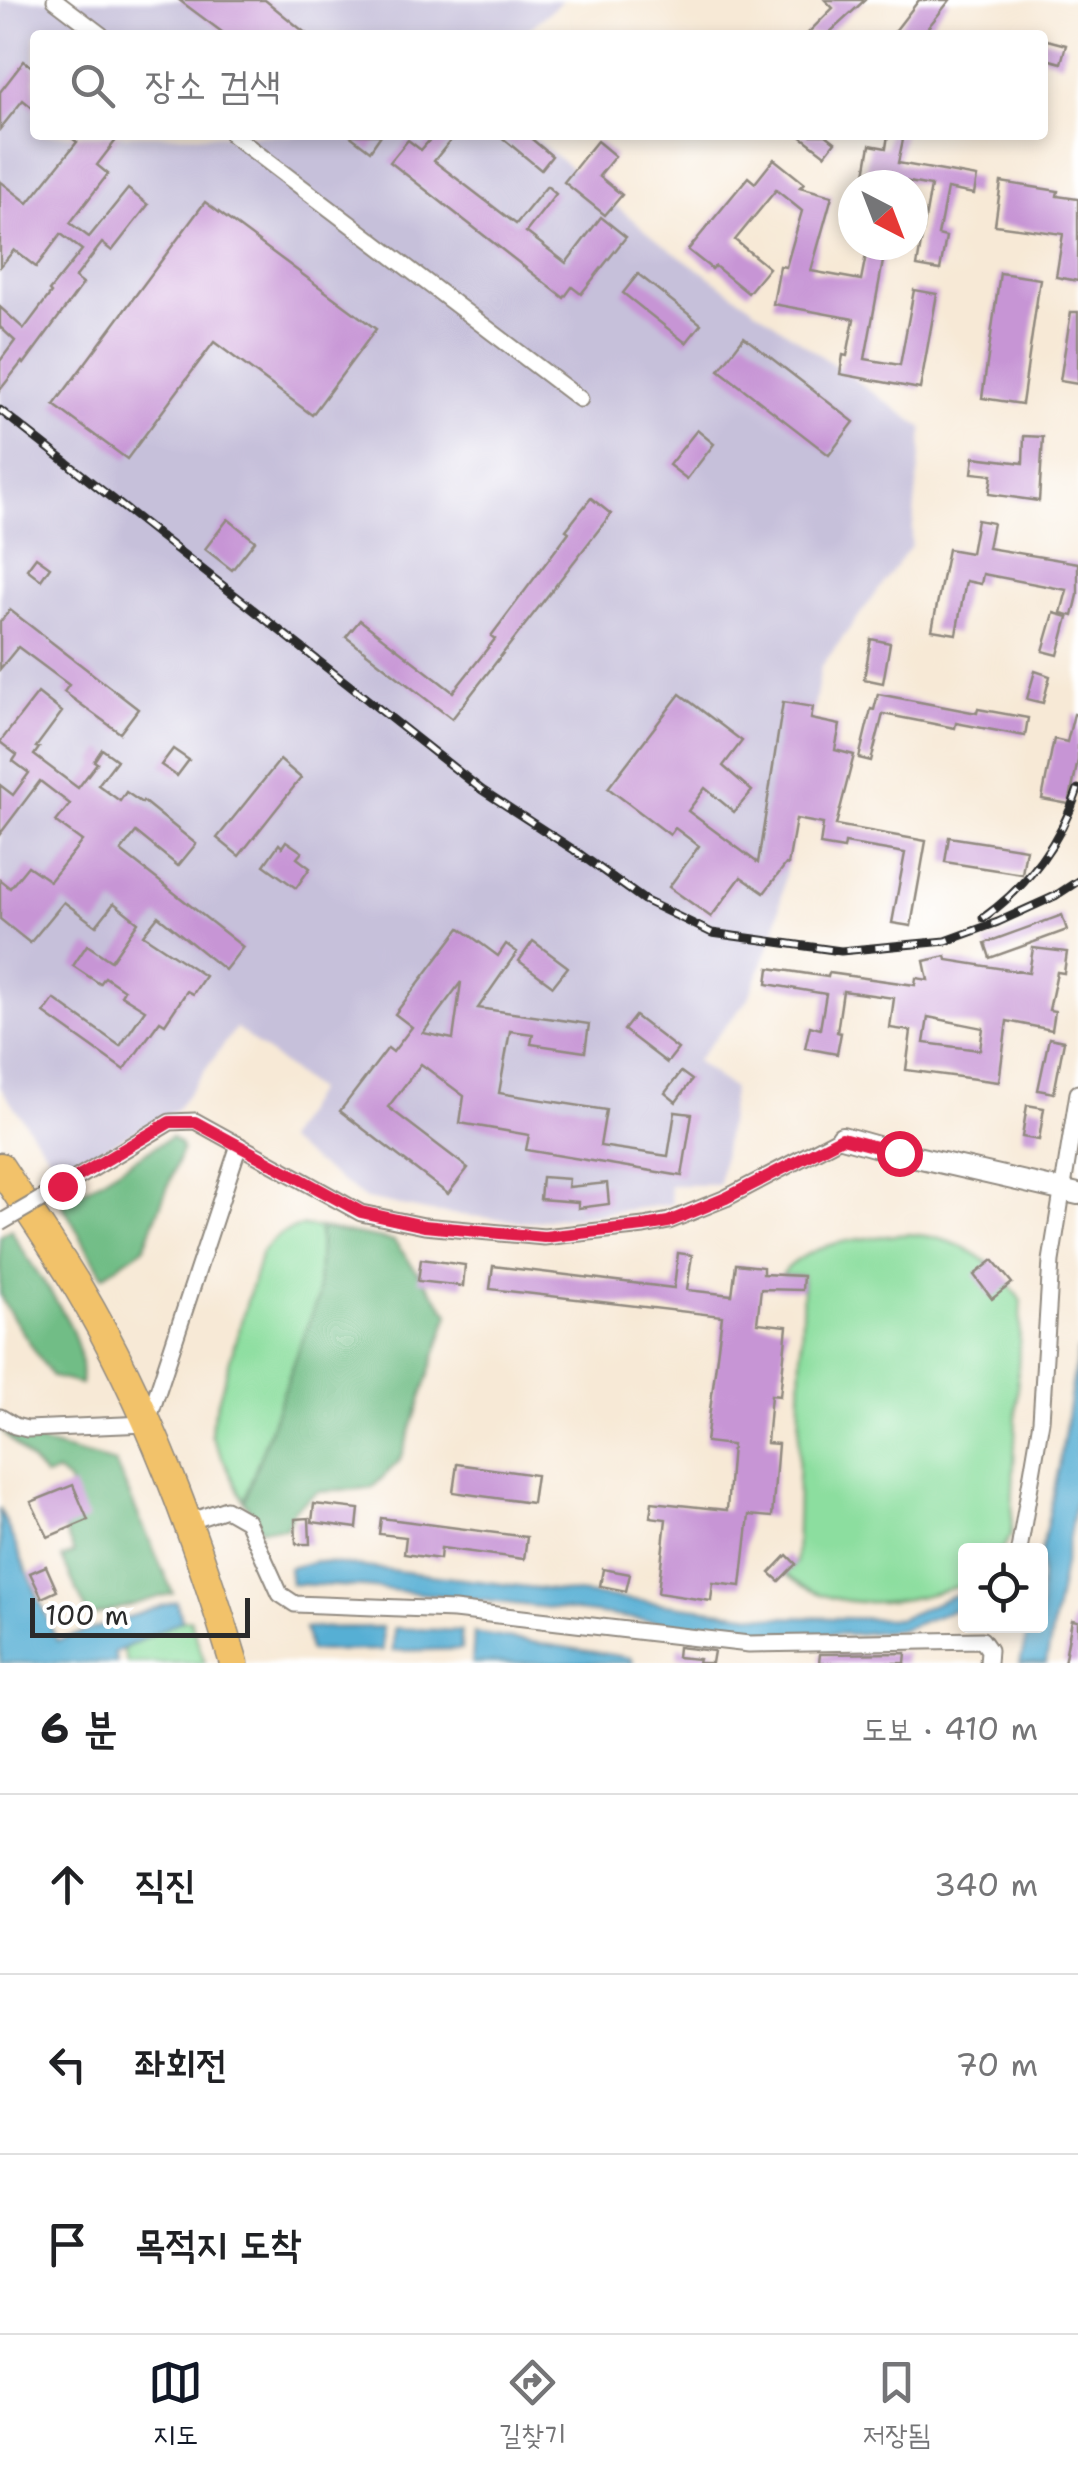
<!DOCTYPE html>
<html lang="ko">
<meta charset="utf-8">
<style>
body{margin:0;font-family:"Shantell Sans","Poor Story",sans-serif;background:#f6f6f6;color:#202124}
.controls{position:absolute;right:30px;bottom:30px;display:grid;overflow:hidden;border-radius:10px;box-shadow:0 5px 15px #0003}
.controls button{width:90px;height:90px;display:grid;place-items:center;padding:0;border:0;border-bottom:2px solid #e0e0e0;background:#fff;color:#202124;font:50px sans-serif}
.compass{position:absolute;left:838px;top:170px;width:90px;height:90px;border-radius:50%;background:#fff;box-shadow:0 5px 15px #0003;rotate:138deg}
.scale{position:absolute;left:30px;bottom:25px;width:220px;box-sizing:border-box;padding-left:10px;border:5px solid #2b2b2b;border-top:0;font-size:28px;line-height:35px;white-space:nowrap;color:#2b2b2b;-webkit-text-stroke:8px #fff;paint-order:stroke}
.stop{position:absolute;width:30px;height:30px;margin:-22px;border:8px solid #e11d48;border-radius:50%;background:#fff}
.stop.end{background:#e11d48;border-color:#fff;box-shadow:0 2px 10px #0008}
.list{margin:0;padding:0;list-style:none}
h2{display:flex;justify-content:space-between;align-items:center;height:130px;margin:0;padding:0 40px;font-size:42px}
h2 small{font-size:32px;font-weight:400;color:#757577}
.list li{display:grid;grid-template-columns:65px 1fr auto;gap:30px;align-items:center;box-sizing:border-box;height:180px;padding:0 40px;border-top:2px solid #e0e0e0}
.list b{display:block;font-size:38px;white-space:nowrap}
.list em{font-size:32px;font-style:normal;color:#757577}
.icon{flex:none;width:55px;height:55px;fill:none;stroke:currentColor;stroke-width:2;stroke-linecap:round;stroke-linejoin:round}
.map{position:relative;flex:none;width:1078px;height:1663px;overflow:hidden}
.search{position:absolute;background:#fff;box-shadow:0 5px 15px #0003;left:30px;right:30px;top:30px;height:110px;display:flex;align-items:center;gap:25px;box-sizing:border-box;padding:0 35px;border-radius:10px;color:#757577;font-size:38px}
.sheet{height:670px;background:#fff}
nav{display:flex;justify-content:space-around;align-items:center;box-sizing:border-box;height:140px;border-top:2px solid #e0e0e0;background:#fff;font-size:28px;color:#757577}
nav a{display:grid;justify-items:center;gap:5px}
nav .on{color:#111827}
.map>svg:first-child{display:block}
.industrial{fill:#c6c0da}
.green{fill:#8cde9f;stroke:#5c8465;stroke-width:2.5}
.forest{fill:#71bd86;stroke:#4e7458;stroke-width:2.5}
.water{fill:#57afd4;stroke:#416d80;stroke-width:2.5}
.building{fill:#c795d5;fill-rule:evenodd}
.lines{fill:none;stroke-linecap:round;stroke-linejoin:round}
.minor-casing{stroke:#918a80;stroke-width:19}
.tertiary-casing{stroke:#918a80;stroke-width:24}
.trunk-casing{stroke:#918a80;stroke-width:31}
.minor{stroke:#fff;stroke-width:15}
.tertiary{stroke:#fff;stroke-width:20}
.trunk{stroke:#f2c26a;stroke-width:28}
.rail-casing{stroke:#2b2b2b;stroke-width:9}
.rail{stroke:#fff;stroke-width:5;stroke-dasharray:15;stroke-linecap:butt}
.minor-bridge-casing{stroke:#918a80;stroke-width:19;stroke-linecap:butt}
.minor-bridge{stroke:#fff;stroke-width:15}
.route{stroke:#e11d48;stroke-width:12}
</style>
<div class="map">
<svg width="1078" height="1663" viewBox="0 0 1078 1663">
<rect width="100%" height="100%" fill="#fff"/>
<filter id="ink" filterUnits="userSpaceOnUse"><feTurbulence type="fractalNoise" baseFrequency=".01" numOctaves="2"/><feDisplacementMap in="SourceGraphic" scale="20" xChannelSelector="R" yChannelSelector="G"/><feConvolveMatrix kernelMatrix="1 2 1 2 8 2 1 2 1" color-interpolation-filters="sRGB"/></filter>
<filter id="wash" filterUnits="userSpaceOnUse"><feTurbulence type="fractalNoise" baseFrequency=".0048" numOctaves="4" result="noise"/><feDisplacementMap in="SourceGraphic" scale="40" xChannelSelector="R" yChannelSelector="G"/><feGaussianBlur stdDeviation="2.25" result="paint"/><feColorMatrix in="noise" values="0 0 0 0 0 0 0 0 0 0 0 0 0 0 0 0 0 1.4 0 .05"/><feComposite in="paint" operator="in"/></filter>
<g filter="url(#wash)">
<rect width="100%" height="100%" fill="#f7e9d6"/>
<path class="industrial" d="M0,0h563l-41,35h-487v100h496l125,104 267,189 -12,118 -90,121 -45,261 -27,70 -53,63 37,28 -14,96h-50l3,19 -142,18 -99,-10 -65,-13 -81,-58 31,-51 -80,-62 -60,82 -117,61 -59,-84z"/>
<g class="green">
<path d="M304,1226l16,2 -2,69 -74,204 -33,-66 1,-13 49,-169c13,-16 23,-23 43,-27z"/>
<path d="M909,1234c51,4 84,24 112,67l-10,234 -9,15h-36l-1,34c-57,19 -129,33 -179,-10l10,-11 7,-287 -22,-1c31,-36 84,-37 128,-41z"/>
<path d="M190,1619l15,44h-78l-4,-14 59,-29z"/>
</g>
<g class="forest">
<path d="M171,1137l9,7 2,6 -38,98 -41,28 -41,-72z"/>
<path d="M320,1228l74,13 55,73 -48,145 -29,29 -55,4 -23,17 -8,19 -25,1 -17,-28 74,-204z"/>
<path d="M11,1229c24,51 77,95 70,155l-29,-7 -49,-75 -3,-9v-57z"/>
<path d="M4,1433l111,30 58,130 -84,24 -27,-59 12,-5 -11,-27 21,-9 -16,-36 -11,-9 -12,4z"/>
</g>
<g class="water">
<path d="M1078,1349v138l-28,155 -4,21h-26l9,-37h11l1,-74 18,-85z"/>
<path d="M0,1509l57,132 119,-40 6,19 -68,33 3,10h-117z"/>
<path d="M316,1561l455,56 128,2 53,-23 13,-2v12l-65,24 -45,4h-87l-70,-6 -104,-15 -229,-26 -74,-3 -2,-16z"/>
<path d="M382,1627l1,23 -74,1 -4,-23z"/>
<path d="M394,1628l67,3v18l-68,2z"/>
<path d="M474,1633l158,25 1,5h-161z"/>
</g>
<g id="blocks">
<g class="building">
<path d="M179,0h86l43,35h-82z"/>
<path d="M825,0h40l-38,35h-21l27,-27z"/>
<path d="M919,0h31l-28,35h-30z"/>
<path d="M1043,39l23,6 -5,18 -18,-5z"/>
<path d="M24,61l11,8v41l-12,-10 -23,29v-37z"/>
<path d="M68,135h52l-23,30 11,9 -38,49 19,14 39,-48 20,16 -36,46 -10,-8 -27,35 8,6 -59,80 -2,-2 -22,28v-29l15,-20 -15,-14v-20l24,22 27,-36 -2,-2 33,-41 -21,-16 -25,33 -22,-17 -14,17v-86l28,22 49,-61z"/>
<path d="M349,135h32l-11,16z"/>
<path d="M434,135h21l-21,26 82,63 31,-38 9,8 -30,38 40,31 35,-46 25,20 -45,57 -9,-7 -8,11 -174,-136 18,-22 13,10z"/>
<path d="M499,135h28l25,21 -11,14z"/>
<path d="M799,135h27l9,7 -10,13z"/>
<path d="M888,135h16l-6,28 79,14 -3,17 -27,-5 -9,46 8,2 -6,33 -23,-4 14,-80 -33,-6 -1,5h-18v-8l-14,-3 5,-29 16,3z"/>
<path d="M597,141l18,15 -16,20 23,19 -17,20 -41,-33z"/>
<path d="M774,159l30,24 -4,4 32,9 -21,75 50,9 7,-35h18l-21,114 35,6 14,-75 23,4 -17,95 -80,-15 3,-19 4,1 7,-37 -81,-15 7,-38 6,1 16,-56 -26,-21 -41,50 34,28 -21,25 -33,-27 -3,3 -24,-19 60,-73 7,6z"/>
<path d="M1001,182l57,9 -1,5 21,3v82l-22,-4 7,-43 -68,-9z"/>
<path d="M205,202l171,127 -64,86 -98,-73 -87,117 -73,-54z"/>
<path d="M1000,273l40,6 -18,125 -40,-6z"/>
<path d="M638,274l63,50 -15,19 -63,-50z"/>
<path d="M1071,312h7v72l-18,-3z"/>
<path d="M744,337l110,85 -25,33 -110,-85z"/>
<path d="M697,430l17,14 -27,35 -18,-14z"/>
<path d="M1024,436l19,1 -4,64 -50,-7 3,-19 -20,-2 2,-16 49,6z"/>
<path d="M591,498l20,16 -159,205 -106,-82 14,-17 93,72 42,-53 -4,-3 78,-104 -3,-2z"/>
<path d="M228,519l27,22 -23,29 -27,-21z"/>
<path d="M977,520l16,3 -5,25 90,15v32l-5,21 -12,-3 6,-23 -84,-16 -2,10 -15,-3 -10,53 -24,-4 16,-81 23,4z"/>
<path d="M36,557l14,10 -9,13 -14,-11z"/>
<path d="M10,610l128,99 -18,24 -56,-41 5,-7 -51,-38 -18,22v-47z"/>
<path d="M1054,613l14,4 -10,38 -15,-4z"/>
<path d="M871,639l19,4 -7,40 -19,-4z"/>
<path d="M1035,671l15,5 -7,27 -16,-4z"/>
<path d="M38,693l24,19 -26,35 3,1 -5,7 44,33 19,-25 -3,-2 8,-12 15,11 -19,25 22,16 6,-9 16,11 1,-2 53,43 -18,22 -42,-34 -15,19 122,96 -18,23 -67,-54 -15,19 62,41 -12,18 -6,-3 -22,33 -5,-3 -36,49 -80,-57 10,-14 66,47 25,-36 -24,-15 3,-5 -19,-13 -5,7 -27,-18 14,-21 24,16 27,-39 -24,-19 -18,23 -32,-24 -34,41 -30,-24v-39l10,8 18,-22 22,15 32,-40 -26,-19 14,-18 -30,-23 -40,53v-49l13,10 16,-22 -16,-12 4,-6 -17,-13z"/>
<path d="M680,694l62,47 -19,25 29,25 -18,21 -29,-24 -17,23 70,52 25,-161 30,5 -2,12 29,6 -5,25 19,5 -18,70 90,16 -15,85 -19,-3 13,-70 -60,-10 -1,6 -24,-4 3,-21 -27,-5 -8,46 -2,-1 -22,29 -23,-16 -30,40 -42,-30 30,-41 -24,-18 -5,7 -62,-47z"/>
<path d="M878,694l99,19 1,-4 50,9 -3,18 -69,-13 -1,5 -72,-14 -12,47 -12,-3 12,-49 3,1z"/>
<path d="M1074,714l4,1v45l-9,44 -27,-5 12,-60 13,3z"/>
<path d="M173,749l16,11 -12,16 -16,-11z"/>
<path d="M280,760l21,18 -62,78 -22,-18z"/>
<path d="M949,837l77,12 -4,25 -77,-12z"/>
<path d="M286,841l16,11 -5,6 13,10 -14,20 -32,-23 15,-21 3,3z"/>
<path d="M1062,915l5,15 -77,28 -5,-15z"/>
<path d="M460,928l38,28 8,-12 11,8 -39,56 111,16 -4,28 -54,-8 2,-10 -23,-3 -11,62 107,17 -6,36 68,10 7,-44 17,2 -10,62 -156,-26 3,-15 -69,-12 4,-27 -43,-32 -33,43 80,61 -20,26 -108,-83 48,-63 5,4 19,-25 -17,-13zM461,982l-8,57 -30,-6z"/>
<path d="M533,941l35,26 -15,19 -34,-25z"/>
<path d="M1033,948l34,4 -3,21 -7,-1 -8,38 6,1 -3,19 -45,-9 -8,61 -93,-12 5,-39 -21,-3 4,-30 -51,-7 -6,41 4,1 -4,21 -32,-6 5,-22 10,3 6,-35 -59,-10 2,-16 59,9 1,-4 86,12 1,-7 12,2 -4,-19 22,-5 1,4 82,13zM928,1017l55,11 -3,22 -56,-7z"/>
<path d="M635,1016l43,33 -11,14 -43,-33z"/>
<path d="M1049,1038l15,3 -10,52 -16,-3z"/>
<path d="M681,1072l11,8 -16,22 -11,-9z"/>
<path d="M1027,1105l17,3 -5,32 -17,-3z"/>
<path d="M542,1177l27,2 -1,8 39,-4 2,21 -31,4v-6l-38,-3z"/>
<path d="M678,1253l14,2 -5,35 45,5 4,-31 27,3v7l40,2 -1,14 -41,-1 -4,34 30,3 -7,70 -9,-1 -4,48 11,1 -6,73 -23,-2 -8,71 -28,-3 -2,18 -53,-8 8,-74 -16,-2 2,-15 75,8 5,-65 -26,-3 16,-126 -232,-27 3,-23 181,22z"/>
<path d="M421,1259l44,6 -2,21 -45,-5z"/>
<path d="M993,1260l19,23 -20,16 -18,-24z"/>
<path d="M457,1464l79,11 -4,28 -79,-11z"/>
<path d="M73,1485l15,35 -40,17 -17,-35z"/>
<path d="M314,1504l45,5 -2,19 -45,-6z"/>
<path d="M309,1518l1,26h-14l-1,-25z"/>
<path d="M381,1518l146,19 -3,22 -83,-11 -1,11 -36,-5 2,-17 -27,-3z"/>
<path d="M787,1555l9,9 -17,17 -9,-8z"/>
<path d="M46,1566l11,25 -15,7 -12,-25z"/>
<path d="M603,1569l27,5 -4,17 -26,-5z"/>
<path d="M1072,1620l6,1v42h-14z"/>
<path d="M678,1647l36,4 -2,12h-14l1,-4 -22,-2z"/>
<path d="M906,1653l-1,10h-86l1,-9z"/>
</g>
</g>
</g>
<g filter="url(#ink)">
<use href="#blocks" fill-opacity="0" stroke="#918a80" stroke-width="2.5"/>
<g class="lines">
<g class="minor-casing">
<g id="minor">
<path d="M55,0l46,35"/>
<path d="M233,135l347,264"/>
<path d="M62,1187l108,-65 25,-1 166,92 63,13 120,11 100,-11 25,-5 57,-23 116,-61"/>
<path d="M0,1417l15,9 12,3 120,-5 92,-279"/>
<path d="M188,1522l38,-13 21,12 33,73 15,10 159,6 295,34 233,-4 7,10 -1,13"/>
<path d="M1019,1550l22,-129 10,-160 27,-168"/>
</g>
</g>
<g class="tertiary-casing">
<path id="tertiary" d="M842,1137l57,16 179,41"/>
</g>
<g class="trunk-casing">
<path id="trunk" d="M0,1167c26,40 54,80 79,122 69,116 116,245 155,374"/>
</g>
<use href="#minor" class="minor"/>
<use href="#tertiary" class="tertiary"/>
<use href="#trunk" class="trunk"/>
<g class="rail-casing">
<g id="rail">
<path d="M0,410l482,380 92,60 70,50 68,33 129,18 105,-10 52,-19 57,-26 23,-15"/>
<path d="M983,918c45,-32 78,-77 95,-129"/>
</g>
</g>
<use href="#rail" class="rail"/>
<g class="minor-bridge-casing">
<path id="minor-bridge" d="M0,1223l62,-36"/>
</g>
<use href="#minor-bridge" class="minor-bridge"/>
</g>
</g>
<g class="lines" filter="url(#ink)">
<path class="route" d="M62,1186l108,-64h25l166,90 63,14 120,11 100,-11 24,-4 58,-24 116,-60 57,15"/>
</g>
</svg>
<div class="controls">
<button><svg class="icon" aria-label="locate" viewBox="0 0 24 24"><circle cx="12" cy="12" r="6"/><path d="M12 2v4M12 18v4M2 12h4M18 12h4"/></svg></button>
</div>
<svg class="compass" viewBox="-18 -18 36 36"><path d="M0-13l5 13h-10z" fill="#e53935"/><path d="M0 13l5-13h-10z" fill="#757577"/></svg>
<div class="scale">100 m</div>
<div class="stop" style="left:899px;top:1153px"></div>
<div class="stop end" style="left:62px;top:1186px"></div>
<div class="search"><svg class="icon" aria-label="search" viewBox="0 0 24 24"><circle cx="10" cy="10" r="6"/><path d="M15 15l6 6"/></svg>장소 검색</div>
</div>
<section class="sheet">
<h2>6 분<small>도보 · 410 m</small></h2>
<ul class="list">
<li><svg class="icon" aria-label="ahead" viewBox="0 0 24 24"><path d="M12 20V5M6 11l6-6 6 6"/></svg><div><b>직진</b></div><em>340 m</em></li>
<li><svg class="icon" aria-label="left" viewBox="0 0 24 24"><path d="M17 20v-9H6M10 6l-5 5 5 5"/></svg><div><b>좌회전</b></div><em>70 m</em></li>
<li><svg class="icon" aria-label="arrive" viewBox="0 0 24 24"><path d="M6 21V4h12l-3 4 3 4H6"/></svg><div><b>목적지 도착</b></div></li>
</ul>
</section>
<nav>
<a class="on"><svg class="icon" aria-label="map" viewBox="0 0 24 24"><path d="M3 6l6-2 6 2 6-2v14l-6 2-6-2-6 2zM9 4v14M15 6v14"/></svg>지도</a>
<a><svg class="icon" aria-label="directions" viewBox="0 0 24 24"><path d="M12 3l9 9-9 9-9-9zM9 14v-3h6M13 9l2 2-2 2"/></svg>길찾기</a>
<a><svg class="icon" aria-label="saved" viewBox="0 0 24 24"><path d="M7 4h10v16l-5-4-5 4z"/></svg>저장됨</a>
</nav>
